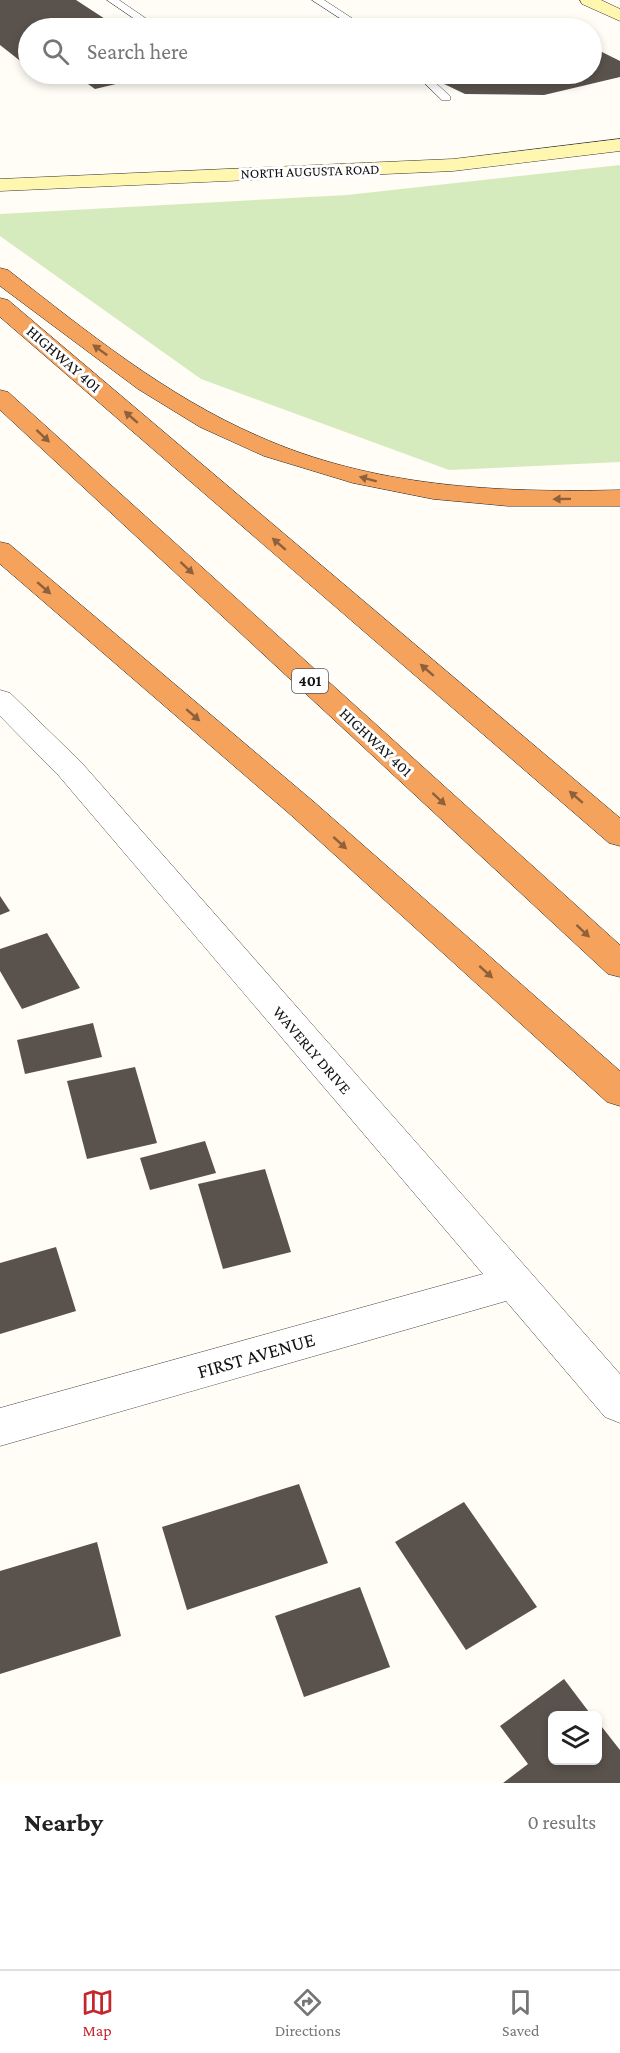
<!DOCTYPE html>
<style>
body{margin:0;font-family:"Crimson Pro",serif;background:#f6f6f6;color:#222}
.controls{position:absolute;right:18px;bottom:18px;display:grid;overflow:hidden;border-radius:9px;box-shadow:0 3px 9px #0003}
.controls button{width:54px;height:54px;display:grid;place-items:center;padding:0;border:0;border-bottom:2px solid #e0e0e0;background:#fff;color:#222;font:30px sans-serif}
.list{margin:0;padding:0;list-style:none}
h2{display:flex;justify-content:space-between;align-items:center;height:78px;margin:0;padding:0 24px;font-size:26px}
h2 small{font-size:20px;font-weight:400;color:#767676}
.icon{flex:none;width:33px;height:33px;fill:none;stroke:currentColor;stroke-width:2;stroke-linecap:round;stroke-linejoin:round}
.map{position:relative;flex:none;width:620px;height:1783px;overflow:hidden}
.search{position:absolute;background:#fff;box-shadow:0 3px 9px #0003;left:18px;right:18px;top:18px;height:66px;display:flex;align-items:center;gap:15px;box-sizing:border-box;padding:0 21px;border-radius:33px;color:#767676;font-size:22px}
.sheet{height:186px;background:#fff}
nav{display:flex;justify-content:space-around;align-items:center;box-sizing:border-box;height:84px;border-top:2px solid #e0e0e0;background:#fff;font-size:16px;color:#767676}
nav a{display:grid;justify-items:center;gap:3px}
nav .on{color:#c4262e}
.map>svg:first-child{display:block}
.green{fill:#d5ebbd}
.building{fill:#5a524d}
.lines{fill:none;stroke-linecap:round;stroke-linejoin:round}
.service-casing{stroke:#444;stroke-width:1}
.minor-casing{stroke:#444;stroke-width:1}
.secondary-casing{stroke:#333;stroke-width:1}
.motorway-casing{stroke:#222;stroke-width:1}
.service{fill:#fff;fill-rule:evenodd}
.minor{fill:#fff;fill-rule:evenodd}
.secondary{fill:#fff6b0;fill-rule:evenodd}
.motorway{fill:#f5a25d;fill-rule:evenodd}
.oneway{fill:#8e613b}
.labels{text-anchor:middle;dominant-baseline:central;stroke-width:6;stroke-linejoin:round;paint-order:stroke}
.far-street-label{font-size:14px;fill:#111;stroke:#fff}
.shield{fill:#fff;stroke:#585858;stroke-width:1.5}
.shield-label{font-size:15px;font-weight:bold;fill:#111}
.street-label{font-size:16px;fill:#111;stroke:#fff}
.near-street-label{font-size:20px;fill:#111;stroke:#fff}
</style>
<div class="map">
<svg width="620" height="1783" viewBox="0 0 620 1783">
<rect width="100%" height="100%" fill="#fffdf5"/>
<path class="green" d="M620,165v297l-171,8 -248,-91 -201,-143v-22l347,-19z"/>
<g class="building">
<path d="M0,0h76l43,28h-91v39l-28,-22z"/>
<path d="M592,47l28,14v16l-76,18 -79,-1 -25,-12 19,-5 -7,-3h140z"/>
<path d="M74,74h84l-63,15z"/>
<path d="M0,896l10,15 -10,4z"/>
<path d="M47,933l33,55 -58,21 -22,-38v-22z"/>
<path d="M93,1023l9,34 -77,17 -8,-34z"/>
<path d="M135,1067l22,76 -70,16 -20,-78z"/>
<path d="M205,1141l11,32 -66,17 -10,-32z"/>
<path d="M265,1169l26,83 -68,17 -25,-85z"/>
<path d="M56,1247l20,64 -76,23v-71z"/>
<path d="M299,1484l29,79 -141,47 -25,-83z"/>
<path d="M464,1502l73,105 -71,43 -71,-108z"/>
<path d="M97,1542l24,94 -121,38v-103z"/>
<path d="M360,1587l30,80 -86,30 -29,-81z"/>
<path d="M564,1679l28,37h-40v44h46v-38l22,28v33h-117l25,-19 -28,-38z"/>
</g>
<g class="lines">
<g class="service-casing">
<g id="service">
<path d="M107,0h12l41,28h-12z"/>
<path d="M312,0h12l43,28h-12z"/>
<path d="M415,74h11l24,22v4h-8z"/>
</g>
</g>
<g class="minor-casing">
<path id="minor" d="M0,690l10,3 71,69 539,612v49l-15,-6 -99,-116 -506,145v-38l483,-134 -424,-498 -59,-60z"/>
</g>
<g class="secondary-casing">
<g id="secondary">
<path d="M580,0h21l19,9v12l-38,-17z"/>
<path d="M620,139v12l-167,20 -453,20v-12l453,-20z"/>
</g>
</g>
<g class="motorway-casing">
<g id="motorway">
<path d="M0,268l8,2c78,61 158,126 250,166 114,51 239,57 362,54v16h-112l-75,-7 -80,-16 -89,-27 -64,-29 -62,-38 -138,-103z"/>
<path d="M0,298l8,2 612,518v28l-11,-3 -609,-526z"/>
<path d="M0,390l8,2 612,553v32l-12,-3 -608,-564z"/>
<path d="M0,542l9,2 305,258 306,269v35l-13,-4 -315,-286 -292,-252z"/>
</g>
</g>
<use href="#service" class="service"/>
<use href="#minor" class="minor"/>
<use href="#secondary" class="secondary"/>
<use href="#motorway" class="motorway"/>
</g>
<defs><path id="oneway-solid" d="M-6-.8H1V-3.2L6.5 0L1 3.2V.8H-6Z" transform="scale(1.5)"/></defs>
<g class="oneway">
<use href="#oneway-solid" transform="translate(100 350) rotate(-144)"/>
<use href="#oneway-solid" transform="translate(131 417) rotate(-139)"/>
<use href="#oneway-solid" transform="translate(43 436) rotate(43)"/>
<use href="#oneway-solid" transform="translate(368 479) rotate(-165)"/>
<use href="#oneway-solid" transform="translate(562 499) rotate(179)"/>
<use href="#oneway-solid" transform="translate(279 544) rotate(-139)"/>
<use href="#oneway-solid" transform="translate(187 568) rotate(43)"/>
<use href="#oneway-solid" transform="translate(44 588) rotate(41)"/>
<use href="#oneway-solid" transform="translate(427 670) rotate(-139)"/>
<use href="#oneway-solid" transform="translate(193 715) rotate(41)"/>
<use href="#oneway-solid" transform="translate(576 797) rotate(-139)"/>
<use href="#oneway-solid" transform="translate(439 799) rotate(43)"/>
<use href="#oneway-solid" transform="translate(340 843) rotate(42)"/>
<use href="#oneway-solid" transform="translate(583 931) rotate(43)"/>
<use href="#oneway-solid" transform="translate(486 972) rotate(42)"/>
</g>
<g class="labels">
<g class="far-street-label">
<text transform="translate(310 171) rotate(-2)">NORTH AUGUSTA ROAD</text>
</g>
<rect class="shield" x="292" y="669" width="36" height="24" rx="4.5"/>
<g class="shield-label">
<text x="310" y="681">401</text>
</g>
<g class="street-label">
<text transform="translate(64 359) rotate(41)">HIGHWAY 401</text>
<text transform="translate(376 742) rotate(43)">HIGHWAY 401</text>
<text transform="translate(312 1050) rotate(49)">WAVERLY DRIVE</text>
</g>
<g class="near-street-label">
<text transform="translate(256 1355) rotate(-16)">FIRST AVENUE</text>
</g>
</g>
</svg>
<div class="controls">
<button><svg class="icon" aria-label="layers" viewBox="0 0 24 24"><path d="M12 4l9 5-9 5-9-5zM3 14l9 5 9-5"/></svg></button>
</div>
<div class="search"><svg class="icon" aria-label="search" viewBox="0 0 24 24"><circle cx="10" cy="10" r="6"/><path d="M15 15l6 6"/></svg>Search here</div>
</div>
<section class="sheet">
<h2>Nearby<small>0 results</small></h2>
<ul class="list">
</ul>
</section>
<nav>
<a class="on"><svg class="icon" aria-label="map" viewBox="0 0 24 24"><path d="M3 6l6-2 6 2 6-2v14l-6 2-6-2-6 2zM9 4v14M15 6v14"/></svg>Map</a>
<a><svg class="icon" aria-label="directions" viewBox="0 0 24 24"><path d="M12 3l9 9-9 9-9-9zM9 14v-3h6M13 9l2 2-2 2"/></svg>Directions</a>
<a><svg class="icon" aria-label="saved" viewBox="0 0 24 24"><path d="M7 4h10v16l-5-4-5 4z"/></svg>Saved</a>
</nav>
